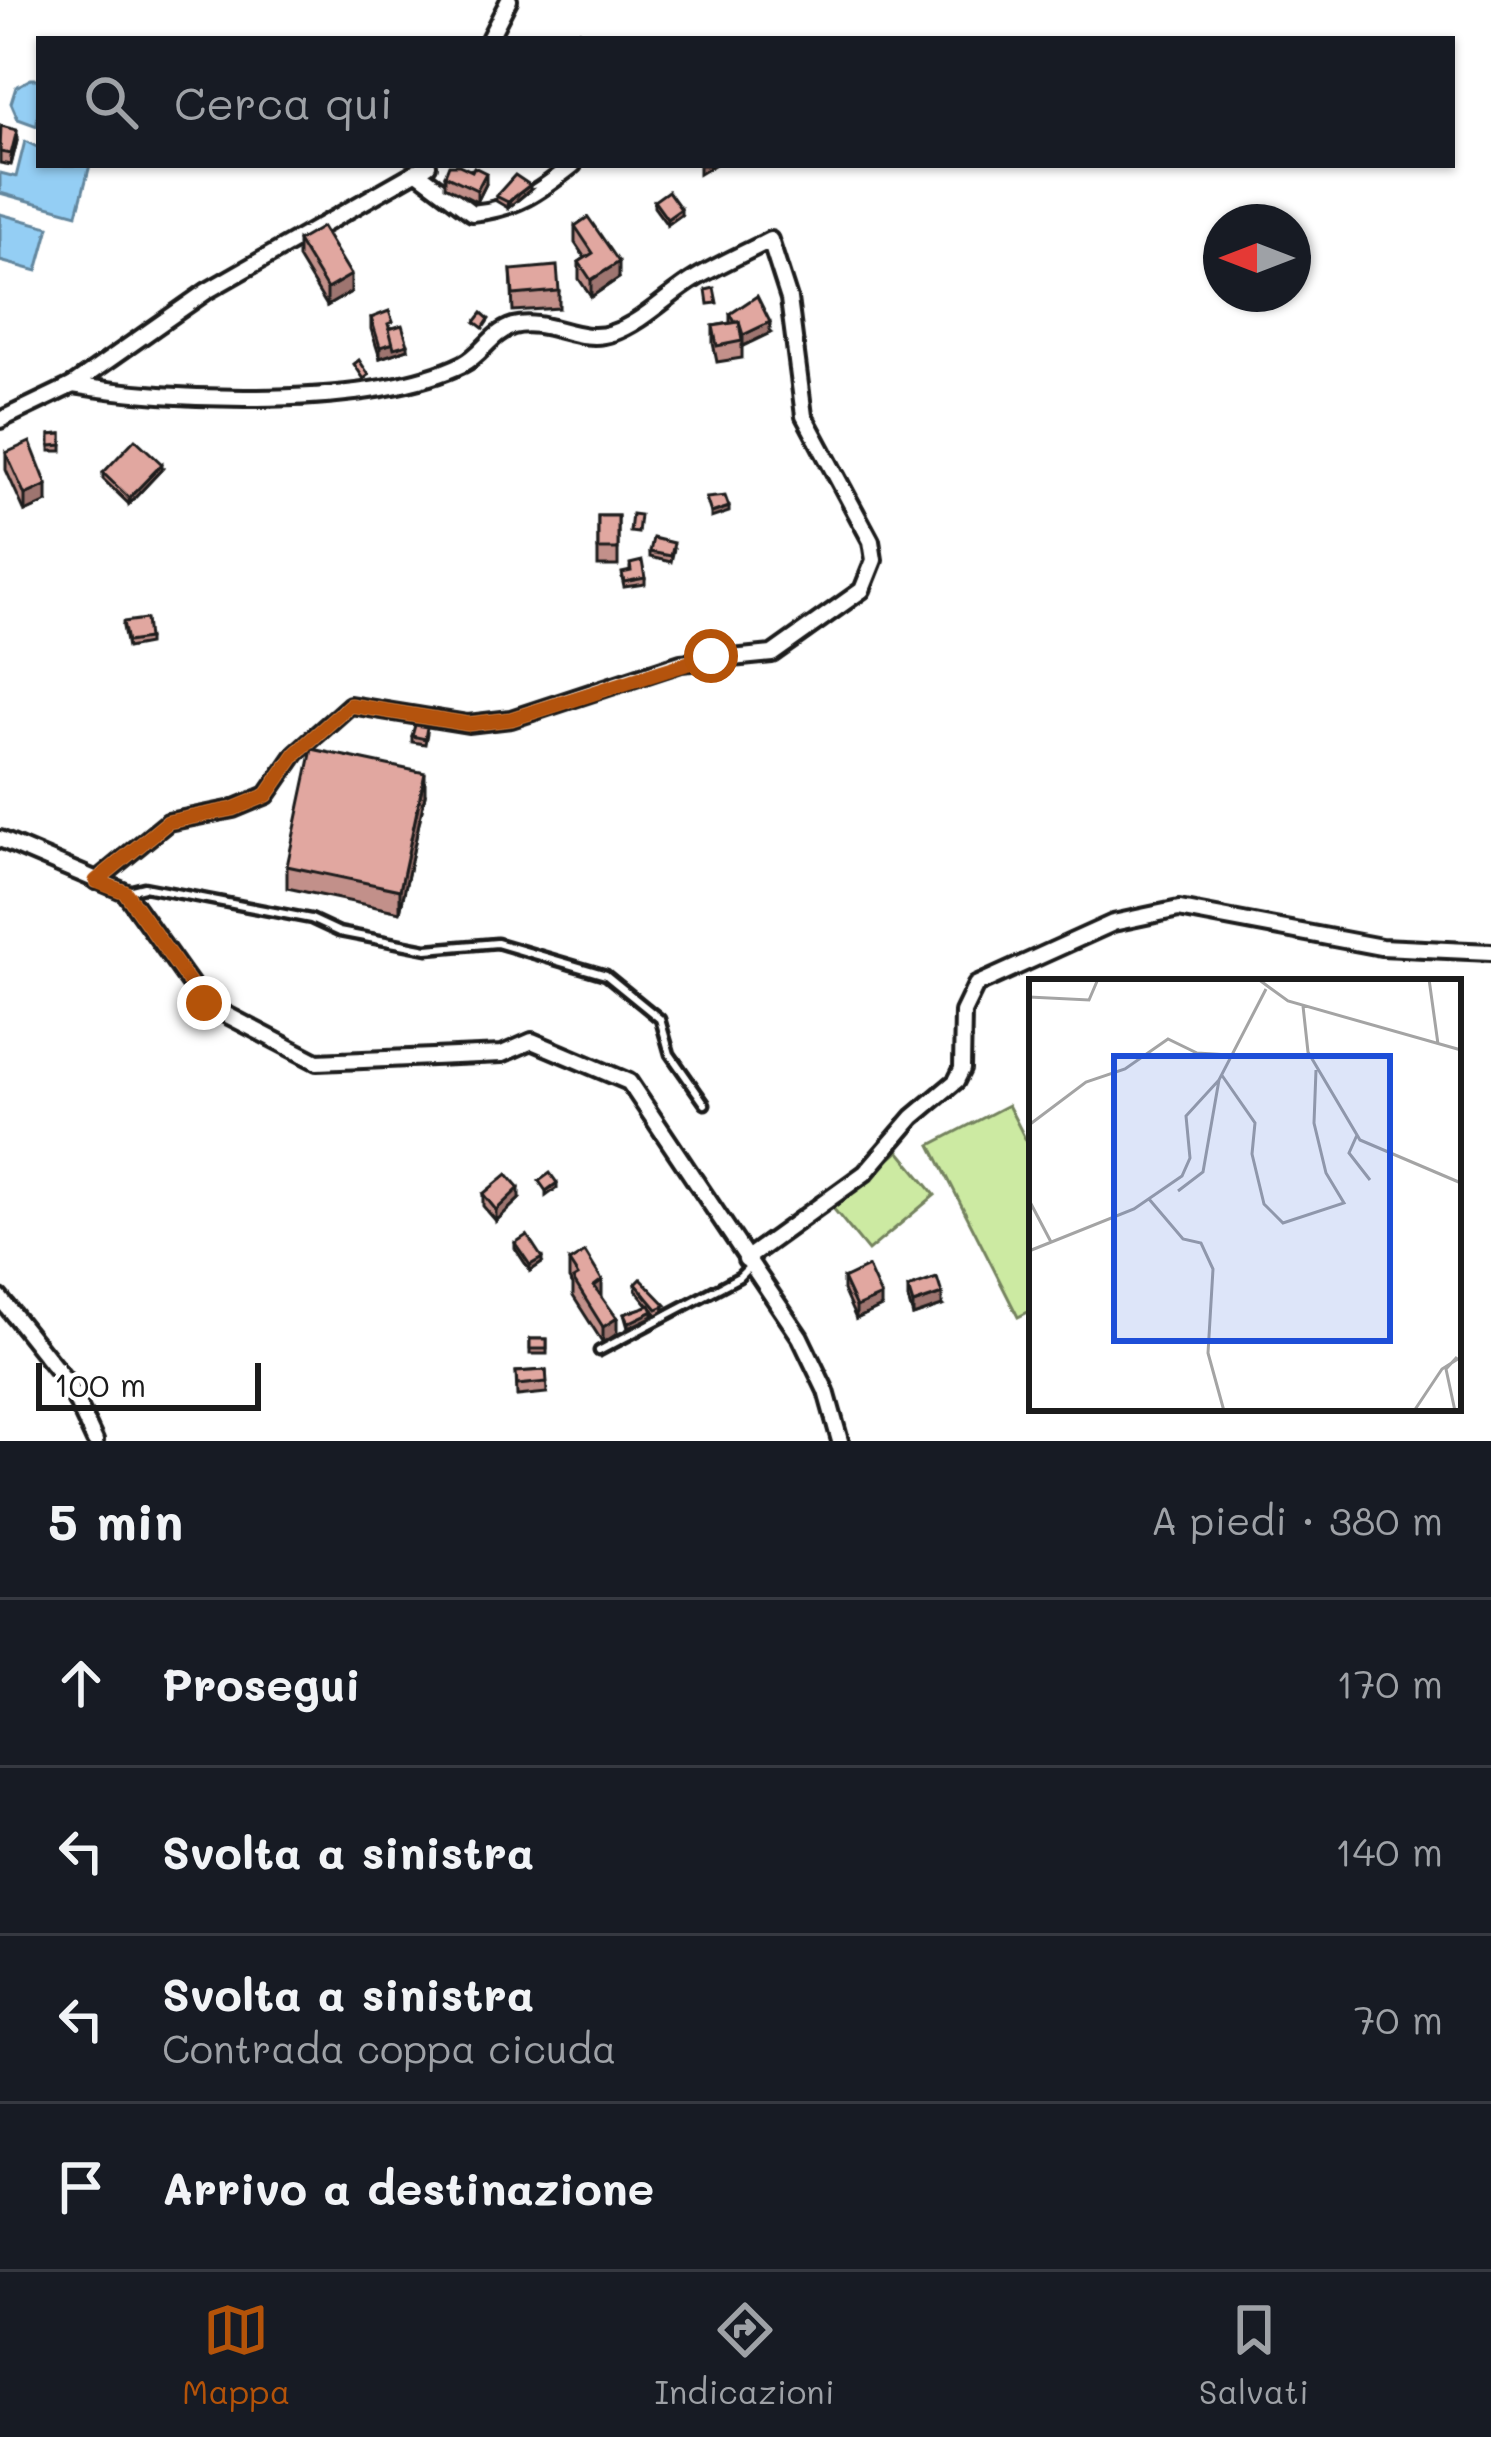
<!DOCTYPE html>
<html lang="it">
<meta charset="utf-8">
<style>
body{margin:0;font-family:Mali,sans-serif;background:#242831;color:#f1f3f6}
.compass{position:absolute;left:1203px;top:204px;width:108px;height:108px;border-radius:50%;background:#171b24;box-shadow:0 3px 9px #0004;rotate:270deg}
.scale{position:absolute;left:36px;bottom:30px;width:225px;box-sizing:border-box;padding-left:12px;border:6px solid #1c1c1c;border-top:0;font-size:33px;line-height:42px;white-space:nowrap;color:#1c1c1c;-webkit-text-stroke:9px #fff;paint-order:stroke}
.stop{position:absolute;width:36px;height:36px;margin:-27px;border:9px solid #b45309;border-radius:50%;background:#fff}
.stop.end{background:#b45309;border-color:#fff;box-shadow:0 3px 12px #0008}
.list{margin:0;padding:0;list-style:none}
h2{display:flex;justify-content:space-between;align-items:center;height:156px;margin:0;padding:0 48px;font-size:51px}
h2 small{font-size:39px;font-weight:400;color:#9ea1a6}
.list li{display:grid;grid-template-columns:78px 1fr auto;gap:36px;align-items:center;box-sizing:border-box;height:168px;padding:0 48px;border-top:3px solid #363941}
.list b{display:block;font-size:45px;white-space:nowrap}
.list p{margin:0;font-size:39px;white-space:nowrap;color:#9ea1a6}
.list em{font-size:39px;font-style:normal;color:#9ea1a6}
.icon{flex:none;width:66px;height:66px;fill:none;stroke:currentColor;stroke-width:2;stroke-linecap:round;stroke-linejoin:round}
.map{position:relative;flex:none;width:1491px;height:1441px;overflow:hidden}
.search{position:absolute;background:#171b24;box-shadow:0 3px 9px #0004;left:36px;right:36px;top:36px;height:132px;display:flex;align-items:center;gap:30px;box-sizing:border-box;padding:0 42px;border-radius:0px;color:#9ea1a6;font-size:45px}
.sheet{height:828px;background:#171b24}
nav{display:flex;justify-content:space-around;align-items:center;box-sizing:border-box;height:168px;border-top:3px solid #363941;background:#171b24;font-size:33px;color:#9ea1a6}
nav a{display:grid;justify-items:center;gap:6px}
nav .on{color:#b45309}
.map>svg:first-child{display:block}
.green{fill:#cceaa2;stroke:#74835f;stroke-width:3}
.water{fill:#94cef4;stroke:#64879e;stroke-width:3}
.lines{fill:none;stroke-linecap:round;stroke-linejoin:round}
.service-casing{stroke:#1c1c1c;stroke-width:15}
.minor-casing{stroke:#1c1c1c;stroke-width:22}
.service{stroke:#fff;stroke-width:6}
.minor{stroke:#fff;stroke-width:14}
.wall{fill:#c2908a;stroke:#1c1c1c;stroke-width:3}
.shaded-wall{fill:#9e7570;stroke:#1c1c1c;stroke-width:3}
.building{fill:#e1a7a0;stroke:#1c1c1c;stroke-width:3}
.route{stroke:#b45309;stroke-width:15}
.inset-road{fill:none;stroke:#a4a4a4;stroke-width:3}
.view{fill:#1d4ed8;fill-opacity:0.15;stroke:#1d4ed8;stroke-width:6}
.inset-edge{fill:none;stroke:#1c1c1c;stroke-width:6}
</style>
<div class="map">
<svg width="1491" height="1441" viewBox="0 0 1491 1441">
<rect width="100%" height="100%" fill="#fff"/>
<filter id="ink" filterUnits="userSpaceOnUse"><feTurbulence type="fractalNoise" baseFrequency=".00833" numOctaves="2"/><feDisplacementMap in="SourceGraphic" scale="24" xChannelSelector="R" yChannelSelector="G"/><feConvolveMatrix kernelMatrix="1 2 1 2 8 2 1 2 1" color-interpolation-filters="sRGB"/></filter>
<g filter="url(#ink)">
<g class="green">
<path d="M1008,1105l24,47v158l-14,7 -87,-172z"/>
<path d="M899,1151l36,44 -67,56 -36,-44z"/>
</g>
<g class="water">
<path d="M31,79h8l-2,47 -19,-7 -7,-16 5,-16z"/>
<path d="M25,141l14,7v17h51l-13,49 -77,-21v-20l16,4z"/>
<path d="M0,214l49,13 -12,44 -37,-10z"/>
</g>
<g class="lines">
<g class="service-casing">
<g id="service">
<path d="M128,891l16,-4 167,32 28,13 88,17 70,-6 109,32 54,44 10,35 35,50"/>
<path d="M599,1351l140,-74 11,-11"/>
</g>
</g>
<g class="minor-casing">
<g id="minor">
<path d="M489,39l20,-39"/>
<path d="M416,171l56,42c44,-4 67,-21 101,-48"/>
<path d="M73,385c100,17 298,24 390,-21 19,-9 28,-31 50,-38 34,-9 66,19 99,7 30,-10 57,-39 84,-55 24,-14 49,-25 74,-38l19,59 15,117 67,125 3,19 -12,30 -90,64 -91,9 -170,56 -43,5 -118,-19 -54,48 -29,42 -34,14 -65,13 -72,59"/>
<path d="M0,420l73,-35 134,-94 221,-126"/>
<path d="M0,839l125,53 79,111 113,59 185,-8 30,-13 97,41 171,255 26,54 14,50"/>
<path d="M746,1259l119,-86 48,-56 43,-36 6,-12 1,-57 13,-27 137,-62 66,-14 202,38 110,5"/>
<path d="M0,1298l69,87 26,56"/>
</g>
</g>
<use href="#service" class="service"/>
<use href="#minor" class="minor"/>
</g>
<g class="wall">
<path d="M0,129l17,12 -6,24 -11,-2z"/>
<path d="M473,169l13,15 -9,18 -32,-16v-11z"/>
<path d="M530,190l-22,18 -12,-7v-5z"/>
<path d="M654,201l27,14 -14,10 -13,-18z"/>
<path d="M575,226l44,52 -28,19 -12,-18v-17l6,-4 -10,-15z"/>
<path d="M298,241l53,51 -24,14 -29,-48z"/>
<path d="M511,270l48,21v17l-46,3z"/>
<path d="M730,314l40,19 -28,12v13l-25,4 -4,-19v-17l17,-3z"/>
<path d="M371,318l22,10 15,21 -28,9 -9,-29z"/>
<path d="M62,434v17h-12v-16z"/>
<path d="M6,453l41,49 -22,10 -19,-42z"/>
<path d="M162,469l-33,35 -26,-25v-6z"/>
<rect x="598" y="516" width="20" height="50"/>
<path d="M674,549l-3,13 -21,-5v-5z"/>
<path d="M630,569l15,9v6l-21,3 -2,-9 8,-7z"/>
<path d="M123,627l25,12v5l-21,4z"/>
<path d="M427,733l-2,11 -13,-2v-6z"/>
<path d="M425,795l-25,117 -113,-24v-22z"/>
<path d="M483,1194l36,5 -23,22 -13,-15z"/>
<path d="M515,1243l27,20 -12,8 -15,-23z"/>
<path d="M569,1262l33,35 15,37 -14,9 -30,-47v-11l-4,-6z"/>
<path d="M843,1279l38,28 -25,12 -13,-29z"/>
<path d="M636,1284l30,26 -9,5 -4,-5v6l-25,12 -4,-14 25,-8 -13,-16z"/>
<path d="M908,1288l34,18 -29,10 -5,-17z"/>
<rect x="530" y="1339" width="17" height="15"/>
<path d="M546,1370l1,23 -30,3 -1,-24z"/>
</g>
<g class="shaded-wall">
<path d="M17,130v11l-6,24v-11z"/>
<path d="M699,165h15l-15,9z"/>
<path d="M486,173v11l-9,18v-12z"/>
<path d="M530,185v5l-22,18v-6z"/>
<path d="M681,209v6l-14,10v-6z"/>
<path d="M619,262v16l-28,19v-17z"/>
<path d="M351,275v17l-24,14v-17z"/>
<path d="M770,322v11l-27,13v-11z"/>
<path d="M394,343l14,1v5l-28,9v-11z"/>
<path d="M162,464v5l-33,35v-6z"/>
<path d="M47,485v17l-22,10v-17z"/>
<path d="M729,507v5l-18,6v-5z"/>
<path d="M425,773v22l-25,117v-22z"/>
<path d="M557,1183v5l-11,8v-5z"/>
<path d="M519,1188v11l-23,22v-11z"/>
<path d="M542,1258v5l-12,8v-6z"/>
<path d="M602,1280v17l-8,-11z"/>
<path d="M942,1294v12l-29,10v-12z"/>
<path d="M881,1296v11l-25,12v-12z"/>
<path d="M653,1311v5l-25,12v-5z"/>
<path d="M617,1318v16l-14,9v-16z"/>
</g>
<g class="building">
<path d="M579,31l18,8h-15l-6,-3z"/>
<path d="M1,126l16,4 -6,24 -11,-2z"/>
<path d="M449,165h10l13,6 2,-4 12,6 -9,17 -32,-15z"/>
<path d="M515,175l15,10 -22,17 -12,-6z"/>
<path d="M668,191l13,18 -14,10 -13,-18z"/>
<path d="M588,217l31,45 -28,18 -12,-18 14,-9 -18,-27z"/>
<path d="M322,227l29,48 -24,14 -29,-48z"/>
<path d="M557,266l2,25 -46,4 -2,-25z"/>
<path d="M714,288l3,15 -9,1 -2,-14z"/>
<path d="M757,296l13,26 -27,13 -4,-13h-4l-5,-8z"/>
<path d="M389,311l4,11 -5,2 6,19 -14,4 -9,-29z"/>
<path d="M482,313l7,6 -6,9 -8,-6z"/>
<path d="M739,322l3,19 -25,5 -4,-20z"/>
<path d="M402,325l6,19 -14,4 -5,-19z"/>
<path d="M359,360l10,15 -5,4 -10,-15z"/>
<path d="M62,434v11l-12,1v-11z"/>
<path d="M135,439l27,25 -33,34 -26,-25z"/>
<path d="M30,442l17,43 -22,10 -19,-42z"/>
<path d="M725,496l4,11 -18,6 -5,-15z"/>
<path d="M632,514l8,1 -2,18 -8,-1z"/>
<rect x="598" y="516" width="20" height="33"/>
<path d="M653,538l21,5 -3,13 -21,-4z"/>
<path d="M642,561l3,17 -21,4 -2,-9 9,-2 -1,-7z"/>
<path d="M146,619l2,20 -21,3 -4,-20z"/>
<path d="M415,725l12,2 -2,12 -13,-3z"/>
<path d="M312,749l113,24 -25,117 -113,-24z"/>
<path d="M550,1173l7,10 -11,8 -7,-10z"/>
<path d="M507,1174l12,14 -23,22 -13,-16z"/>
<path d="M527,1235l15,23 -12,7 -15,-22z"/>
<path d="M585,1252l17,28 -8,6 23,32 -14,9 -30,-48 5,-3 -9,-14z"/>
<path d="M868,1267l13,29 -25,11 -13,-28z"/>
<path d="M937,1278l5,16 -29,10 -5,-16z"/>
<path d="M641,1279l25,26 -9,4 -21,-25z"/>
<path d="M650,1305l3,6 -25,12 -4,-9z"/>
<rect x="530" y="1339" width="17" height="10"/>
<path d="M546,1370l1,12 -30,3 -1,-13z"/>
</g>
</g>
<g class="lines" filter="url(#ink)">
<path class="route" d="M204,1003l-79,-111 -29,-11 72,-59 65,-13 34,-14 29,-42 54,-48 118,19 43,-5 200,-63"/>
</g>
<g transform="translate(1029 979)">
<rect width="432" height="432" fill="#fff"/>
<path class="inset-road" d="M229,0l30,22 173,49M400,0l9,65M0,18l60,3 9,-21M274,27l5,46 52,88 101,43M192,95l34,49 -3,31 12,50 19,19 61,-20 -18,-30 -12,-50 2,-53M0,146l57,-43 39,-13 43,-30 29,14 32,2M328,156l-8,18 21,27M149,212l25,-19 16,-92M120,220l34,40 18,4 12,26 -5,84 16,58M0,221l22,42M0,272l105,-42 48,-33 8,-18 -4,-42 33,-36 47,-91M385,432l28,-42 19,-12M426,432l-9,-42 11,-12"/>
<path class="view" d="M85,77h276v285h-276z"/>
<rect width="432" height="432" class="inset-edge"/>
</g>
</svg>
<svg class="compass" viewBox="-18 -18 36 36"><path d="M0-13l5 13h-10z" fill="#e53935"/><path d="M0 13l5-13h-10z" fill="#9ea1a6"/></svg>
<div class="scale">100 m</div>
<div class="stop" style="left:711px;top:656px"></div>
<div class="stop end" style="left:204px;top:1003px"></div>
<div class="search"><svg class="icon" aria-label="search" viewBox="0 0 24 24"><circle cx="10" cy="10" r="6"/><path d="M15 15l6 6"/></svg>Cerca qui</div>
</div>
<section class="sheet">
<h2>5 min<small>A piedi · 380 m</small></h2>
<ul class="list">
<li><svg class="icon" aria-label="ahead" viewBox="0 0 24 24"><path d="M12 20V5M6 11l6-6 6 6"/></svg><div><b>Prosegui</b></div><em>170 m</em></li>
<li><svg class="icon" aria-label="left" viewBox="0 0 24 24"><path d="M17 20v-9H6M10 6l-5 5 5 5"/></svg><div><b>Svolta a sinistra</b></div><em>140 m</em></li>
<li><svg class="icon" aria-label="left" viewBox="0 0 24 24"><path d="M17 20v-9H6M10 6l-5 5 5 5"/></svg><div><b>Svolta a sinistra</b><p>Contrada coppa cicuda</p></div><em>70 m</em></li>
<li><svg class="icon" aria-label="arrive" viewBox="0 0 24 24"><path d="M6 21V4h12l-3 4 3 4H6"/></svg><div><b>Arrivo a destinazione</b></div></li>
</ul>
</section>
<nav>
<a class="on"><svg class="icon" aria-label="map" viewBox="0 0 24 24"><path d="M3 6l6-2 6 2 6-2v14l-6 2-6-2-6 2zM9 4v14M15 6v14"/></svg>Mappa</a>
<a><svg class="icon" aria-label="directions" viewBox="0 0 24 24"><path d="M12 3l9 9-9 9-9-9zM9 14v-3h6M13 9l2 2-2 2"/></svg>Indicazioni</a>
<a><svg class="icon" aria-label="saved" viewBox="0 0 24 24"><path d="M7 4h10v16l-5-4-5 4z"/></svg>Salvati</a>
</nav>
